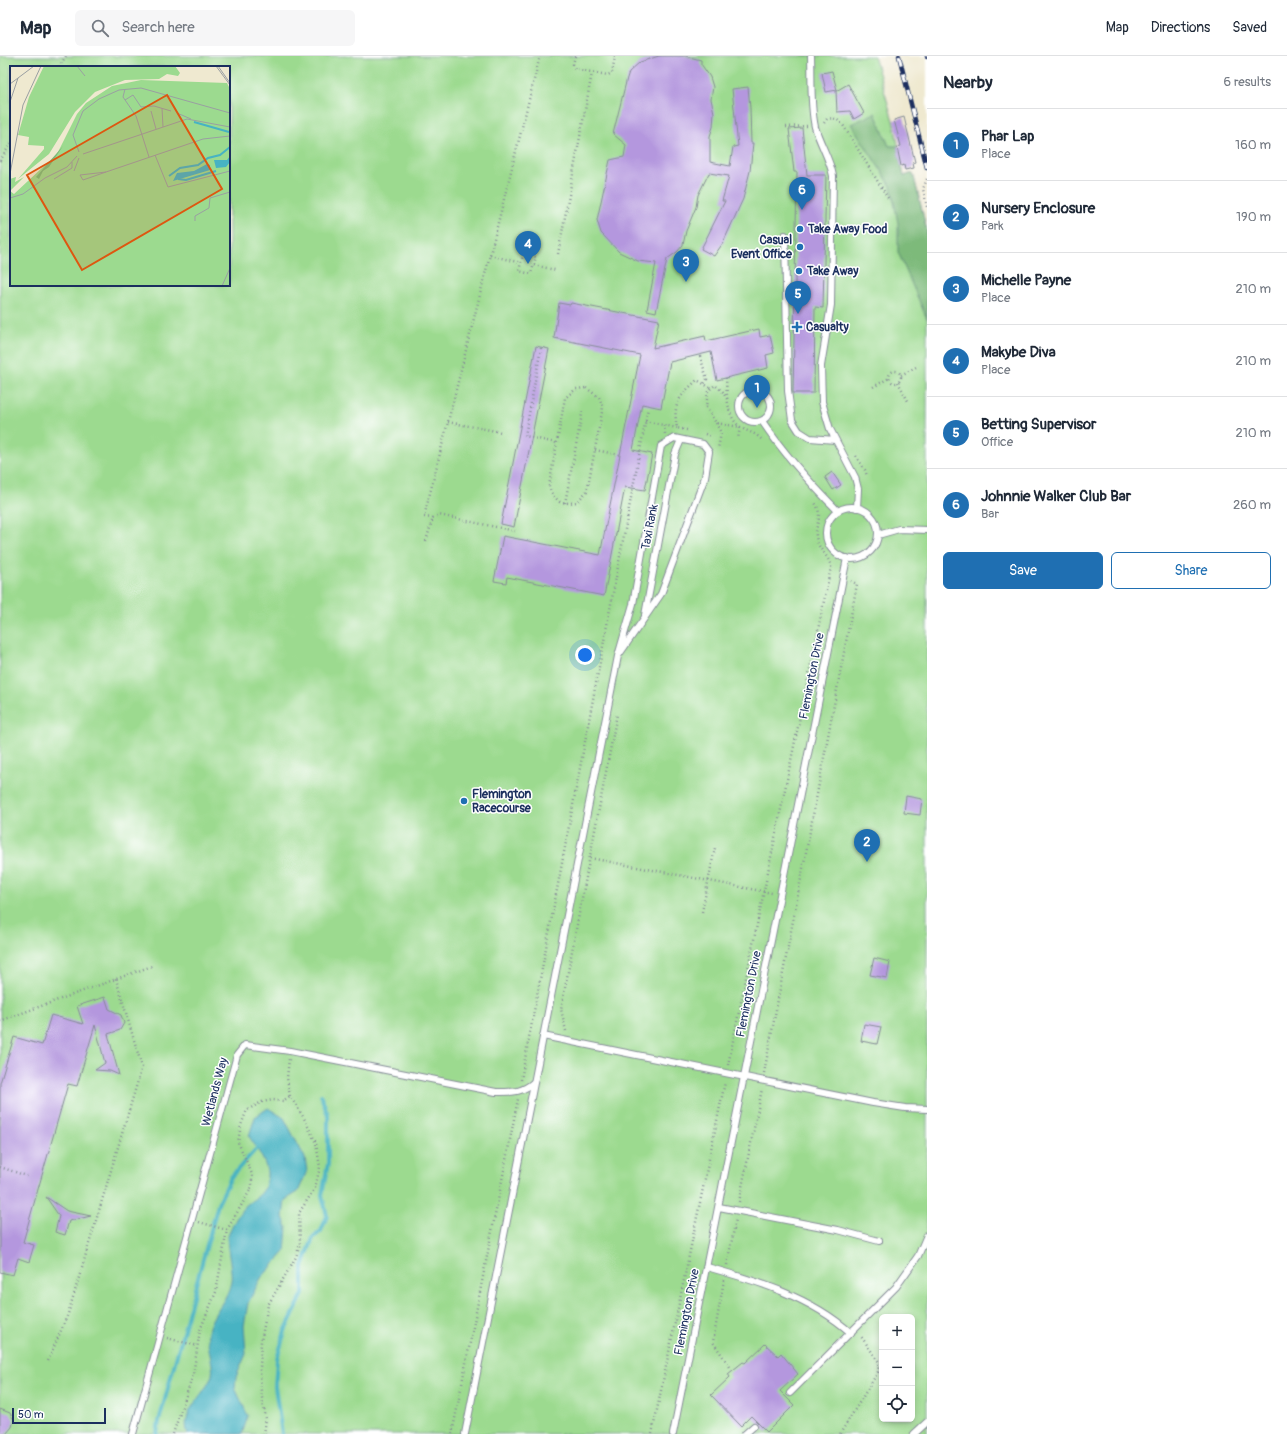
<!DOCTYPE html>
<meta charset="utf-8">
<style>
body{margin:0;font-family:Pangolin,sans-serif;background:#f6f6f7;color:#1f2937}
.controls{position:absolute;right:12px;bottom:12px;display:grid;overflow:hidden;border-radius:6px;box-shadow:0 2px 6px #0003}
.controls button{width:36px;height:36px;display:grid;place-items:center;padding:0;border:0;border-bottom:1px solid #e0e1e3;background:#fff;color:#1f2937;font:20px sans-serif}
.scale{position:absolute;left:12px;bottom:10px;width:94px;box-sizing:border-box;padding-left:4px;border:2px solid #1b2f5e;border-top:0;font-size:11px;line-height:14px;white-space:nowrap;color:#1b2f5e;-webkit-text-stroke:3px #fff;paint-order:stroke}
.you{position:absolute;left:585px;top:599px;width:14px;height:14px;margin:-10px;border:3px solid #fff;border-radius:50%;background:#1a73e8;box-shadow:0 0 0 6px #1a73e833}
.badge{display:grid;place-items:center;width:26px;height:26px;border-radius:50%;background:#1f6fb2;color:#fff;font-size:13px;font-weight:700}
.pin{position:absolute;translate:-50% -33px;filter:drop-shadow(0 1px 2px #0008)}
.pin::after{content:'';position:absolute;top:21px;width:14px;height:12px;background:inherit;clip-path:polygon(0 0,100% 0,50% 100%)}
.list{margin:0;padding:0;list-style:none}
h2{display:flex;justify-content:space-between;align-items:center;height:52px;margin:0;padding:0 16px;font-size:17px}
h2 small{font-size:13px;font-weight:400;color:#747a83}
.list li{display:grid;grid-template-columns:26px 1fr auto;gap:12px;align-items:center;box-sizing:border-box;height:72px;padding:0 16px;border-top:1px solid #e0e1e3}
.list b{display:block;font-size:15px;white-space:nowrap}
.list p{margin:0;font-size:13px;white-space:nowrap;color:#747a83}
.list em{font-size:13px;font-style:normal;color:#747a83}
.actions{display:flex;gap:8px;padding:12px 16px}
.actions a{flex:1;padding:9px 0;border:1px solid #1f6fb2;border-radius:6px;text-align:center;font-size:14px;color:#1f6fb2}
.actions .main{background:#1f6fb2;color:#fff}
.icon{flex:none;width:22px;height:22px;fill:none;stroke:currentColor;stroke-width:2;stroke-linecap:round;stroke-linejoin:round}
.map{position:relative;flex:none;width:927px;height:1378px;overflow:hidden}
header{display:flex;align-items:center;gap:24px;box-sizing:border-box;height:56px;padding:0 20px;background:#fff;border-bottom:1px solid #e0e1e3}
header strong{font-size:19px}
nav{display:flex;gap:22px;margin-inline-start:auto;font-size:14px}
.search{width:280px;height:36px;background:#f6f6f7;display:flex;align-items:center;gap:10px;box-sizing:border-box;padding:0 14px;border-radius:6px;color:#747a83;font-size:15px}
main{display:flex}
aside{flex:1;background:#fff}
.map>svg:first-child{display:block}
.green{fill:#9cda8f;stroke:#5c8476;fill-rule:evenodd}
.forest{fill:#7dba7a;stroke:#4c746c}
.water{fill:#47b3c3;stroke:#317190}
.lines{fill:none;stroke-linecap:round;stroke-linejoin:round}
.stream{stroke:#47b3c3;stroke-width:4}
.building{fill:#b497de}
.lane-casing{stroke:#858c97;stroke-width:8}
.path{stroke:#858c97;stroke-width:2.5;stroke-dasharray:1 3;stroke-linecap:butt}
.lane{stroke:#fff;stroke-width:6}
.rail-casing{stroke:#1b2f5e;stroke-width:4.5}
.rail{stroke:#fff;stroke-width:3;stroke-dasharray:9;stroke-linecap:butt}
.poi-dot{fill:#1f6fb2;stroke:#fff;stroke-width:1.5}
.labels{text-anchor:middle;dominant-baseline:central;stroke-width:3;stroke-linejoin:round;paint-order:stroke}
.poi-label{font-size:12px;font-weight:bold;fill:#1b2f5e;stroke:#fff;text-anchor:start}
.street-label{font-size:12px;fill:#1b2f5e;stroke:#fff}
.inset-river{fill:none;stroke:#47b3c3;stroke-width:2}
.inset-road{fill:none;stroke:#9a9fa2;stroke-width:1}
.view{fill:#de5710;fill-opacity:0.15;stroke:#de5710;stroke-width:2}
.inset-edge{fill:none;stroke:#1b2f5e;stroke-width:2}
</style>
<header>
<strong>Map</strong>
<div class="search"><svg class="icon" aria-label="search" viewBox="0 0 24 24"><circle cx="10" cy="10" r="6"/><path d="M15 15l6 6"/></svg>Search here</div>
<nav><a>Map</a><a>Directions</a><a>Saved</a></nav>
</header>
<main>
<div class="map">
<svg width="927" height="1378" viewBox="0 0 927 1378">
<rect width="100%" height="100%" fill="#fff"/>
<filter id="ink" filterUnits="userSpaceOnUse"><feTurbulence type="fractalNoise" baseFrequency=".025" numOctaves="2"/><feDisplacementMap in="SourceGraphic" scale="8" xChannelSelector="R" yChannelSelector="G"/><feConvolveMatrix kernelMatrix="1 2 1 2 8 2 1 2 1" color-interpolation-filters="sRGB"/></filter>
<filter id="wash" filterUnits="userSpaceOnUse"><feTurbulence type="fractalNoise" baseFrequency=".012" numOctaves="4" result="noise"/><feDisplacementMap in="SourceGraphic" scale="16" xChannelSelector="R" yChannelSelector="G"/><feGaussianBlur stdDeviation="0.9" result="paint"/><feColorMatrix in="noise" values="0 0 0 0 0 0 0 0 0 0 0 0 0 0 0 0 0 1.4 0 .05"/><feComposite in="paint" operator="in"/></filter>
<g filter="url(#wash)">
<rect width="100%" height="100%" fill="#efe9d0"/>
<path class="green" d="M0,0h874l20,68 10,52 9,-3 14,58v1203h-927zM11,11h218v218h-218zM882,1261h30v102h-30z"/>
<path class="forest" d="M875,57l14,33h8l7,30 9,-3 14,58v88l-29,-67v-29l-7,-37 -40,-62z"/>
<path class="water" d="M268,1052l16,10 21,40 2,13 -9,21 -13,8 -2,17 4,10 -2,25 -24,26 -13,25 -4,23 2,28 -10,23 -1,11 13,28 -6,18h-54c-9,-23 18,-39 24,-59 3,-11 -8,-31 -3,-48 5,-16 20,-29 22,-46 2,-11 -6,-39 -3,-45 3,-8 8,-18 13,-25 11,-15 24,-12 26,-34 2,-13 -12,-30 -18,-41l6,-19z"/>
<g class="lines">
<g class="stream">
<path d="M157,1378l2,-13 59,-217 13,-27 25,-28"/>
<path d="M282,1378l-7,-47 2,-28 8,-28 18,-37v-28l10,-28 8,-7 6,-15 -5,-21 6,-31v-49l-7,-19"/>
</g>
</g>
<g id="blocks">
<g class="building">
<path d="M659,0h26l16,4v4l9,13 3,10 -2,12 3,14 -1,14 -3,9v26l20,4 3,-19 5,-1 -6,-57 16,-2 2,21 1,35h2l-3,28 -7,28 -20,44 -9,13 -13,-7 24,-48h-3l7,-25 -20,-3 -11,22 -2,12 -10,24 -3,14 -6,7 -10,7 -11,53 -9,-2 9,-47 -18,-2 -19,-9 -18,-19 -4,-13 13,-60 14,-3 2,-12 -13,-11 14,-56 2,-6 11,-10z"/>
<path d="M832,15l5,19 -11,2 -4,-19z"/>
<path d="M848,28l16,29 -10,6 -4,-8 -13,1 -1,-21z"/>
<path d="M904,61l11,45 -2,1 1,5 -9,2 -1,-5 -3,1 -4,-19 4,-1 -7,-26z"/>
<path d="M802,72l5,47h19l-3,133 -8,-1 -1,86h-21l4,-221h-3l-5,-43z"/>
<path d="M559,247l11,2 1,-2 88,17 -6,28 52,-12 1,5 53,-12 1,8 10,-2 4,18 -8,2 2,13 -51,12 -6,-28 -41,10 -9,46 -19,-4 -9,46 19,4 -7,36 -20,-3 -21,109 -97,-19 -1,6 -12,-2 9,-45 97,19 40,-200 -86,-17z"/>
<path d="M536,290l13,3 -35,178 -13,-3z"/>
<path d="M832,416l9,13 -8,5 -8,-13z"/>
<path d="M906,740l16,3 -2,16 -16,-2z"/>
<path d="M874,902l16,4 -3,16 -17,-3z"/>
<path d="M105,941l4,12 12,6 3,8 -4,7 -12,4 11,41 -9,-4 -15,-1 10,-7 -10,-38 -18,61 -9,-2 -45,158 11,3 -5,17 -11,-4 -5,17 -13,-3v-189l14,-46 28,8 9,-30 32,9 -6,-18z"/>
<path d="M864,968l17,3 -4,17 -16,-3z"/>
<path d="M46,1141l21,14 24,5 -22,5 -4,14 -10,-3 4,-16z"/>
<path d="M765,1288l13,12 3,-3 17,21 -18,17 14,14 -27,27 -16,-16 -10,10 -30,-31 19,-18 -2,-3 15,-12 2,1z"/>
<path d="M0,1353l10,4 4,7 -2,7 -6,7h-6z"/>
</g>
</g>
</g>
<g filter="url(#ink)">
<use href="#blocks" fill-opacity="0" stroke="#858c97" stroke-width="1"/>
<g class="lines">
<g class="lane-casing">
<g id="lane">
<path d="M811,0c1,23 -1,49 4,71 5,17 15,32 18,49l-2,129 -10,61 1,36 8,27 25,48 3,12 -1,19"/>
<path d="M785,179l3,156 4,29 7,11 11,7 25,2"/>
<circle cx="755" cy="350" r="16"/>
<path d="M762,365c22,33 48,62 76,90"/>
<circle cx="852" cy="477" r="26"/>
<path d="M878,479l21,-6 28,1"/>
<path d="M645,559l30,-161 6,-14"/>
<path d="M543,980l330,67 32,5 22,1"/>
<path d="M719,1151l119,23 41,11"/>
<path d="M707,1211c50,14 104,30 144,66"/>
<path d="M790,1337l106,-106 22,-31 9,-21"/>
<path d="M133,1378l104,-379 8,-10 45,6 206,41c16,0 26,1 38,-10"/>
<path d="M465,1378l153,-778 43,-62 44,-117 4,-25 -6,-8 -29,-6 -13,8 -28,158 -15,52"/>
<path d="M673,1378l174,-876"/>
<path d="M745,1378l9,-8"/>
<path d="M914,1378l13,-12"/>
</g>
</g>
<g class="path">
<path d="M575,0l-2,8 2,5 33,6 4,-2 3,-17"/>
<path d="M59,11l7,-11"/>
<path d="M824,67l3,-4c8,-2 11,1 16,6l45,73"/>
<path d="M786,71l21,-1"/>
<path d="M0,105l11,-18"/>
<path d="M927,123l-4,10 4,18"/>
<path d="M523,198l13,3 -5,17 -12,-3z"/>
<path d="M558,198l34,-181"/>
<path d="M490,199l31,8"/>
<path d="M534,209l21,5"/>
<path d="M541,292l-16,88 31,7"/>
<path d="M700,300l7,23 -3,5"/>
<circle cx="895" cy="321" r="6"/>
<path d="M901,319l17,-9"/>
<path d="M726,322c1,15 0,37 13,48 9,7 15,5 24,15"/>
<path d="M898,326l10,19"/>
<path d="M873,331l16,-9"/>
<path d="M586,332l13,9 4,10 -16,84 -10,11 -8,1 -9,-1 -8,-7 -3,-9 16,-88 11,-9z"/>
<path d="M727,343l-4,-7 -8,-7 -7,6 -2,16 10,16 24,4 -2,12"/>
<path d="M645,365l32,7"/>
<path d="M448,366l53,10"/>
<path d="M716,367l5,10 -3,16"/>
<path d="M664,369l1,9"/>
<path d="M687,374l-10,-2c-5,-25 3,-32 20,-48l14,8"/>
<path d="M705,378l6,2"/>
<path d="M595,394l25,5"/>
<path d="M856,400l9,14 2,6"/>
<path d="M565,447l18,-94"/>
<path d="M433,462l-9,-1 116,-461"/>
<path d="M426,485l7,-23 6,-3 76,16"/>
<path d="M590,802l182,35"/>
<path d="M702,856l13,-64"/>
<path d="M0,965l152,-55"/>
<path d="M566,975l-5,-22 56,-295"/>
<path d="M728,1009l103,-498c-2,-11 -11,-16 -14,-26 -5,-16 9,-22 -3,-40"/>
<path d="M764,1017l93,-489 -6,-3"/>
<path d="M521,1024l127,-672"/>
<path d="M0,1111l27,9"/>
<path d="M739,1146l23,-113"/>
<path d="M199,1166l28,8"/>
<path d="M727,1209l9,-46"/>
<path d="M724,1224l-11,62 17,25"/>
<path d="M167,1282l31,8"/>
<path d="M48,1305l20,-47 74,-247 -26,-88"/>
<path d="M173,1378l20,-59 7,-45 16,-38 11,-62 25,-43v-13l-14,-32 3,-17 6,-15 15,-8 11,-2 10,1 7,-5"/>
<path d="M264,1378l2,-15 -5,-27 -1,-22 1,-29 7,-36 28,-48 4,-13 -1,-31 16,-25 5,-21 -4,-24 -12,-25 -14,-22 -3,-18 2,-19"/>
<path d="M452,1378l66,-335"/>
<path d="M652,1378l73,-352"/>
<path d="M840,1378l38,-62 1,-10 -19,-27"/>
</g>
<use href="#lane" class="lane"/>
<g class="rail-casing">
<g id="rail">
<path d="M899,0l28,112"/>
<path d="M927,0v1"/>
</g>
</g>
<use href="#rail" class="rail"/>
</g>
</g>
<g class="poi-dot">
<circle cx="800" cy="173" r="4"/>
<circle cx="800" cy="191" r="4"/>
<circle cx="799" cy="215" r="4"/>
<path d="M795 265h4v4h4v4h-4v4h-4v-4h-4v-4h4z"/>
<circle cx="464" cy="745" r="4"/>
</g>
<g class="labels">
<g class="poi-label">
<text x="808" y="173">Take Away Food</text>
<text x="792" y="184" text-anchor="end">Casual<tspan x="792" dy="14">Event Office</tspan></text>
<text x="807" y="215">Take Away</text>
<text x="806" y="271">Casualty</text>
<text x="472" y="738">Flemington<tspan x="472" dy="14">Racecourse</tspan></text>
</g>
<g class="street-label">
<text transform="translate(650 471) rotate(-79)">Taxi Rank</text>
<text transform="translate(812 620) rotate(-79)">Flemington Drive</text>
<text transform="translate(749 938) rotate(-79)">Flemington Drive</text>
<text transform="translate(215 1036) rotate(-75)">Wetlands Way</text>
<text transform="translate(687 1256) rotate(-79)">Flemington Drive</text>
</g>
</g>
<g transform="translate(10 10)">
<rect width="220" height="220" fill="#efe9d0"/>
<path d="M34,0h131l5,7 -2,3 -11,-2 -8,5 -34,1 -30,12 -20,20 -26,42 -31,25 26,-30v-3l-16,-1 1,-8 -11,-2 11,-38zM131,14l86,3 3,6v197h-220v-107l6,-2 -1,5 9,-5 -14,14 4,3 43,-40 20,-40 9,-11 26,-17z" fill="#9cda8f"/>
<path d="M53,80l-14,21 -6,4 -4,8 -3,-2z" fill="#7dba7a"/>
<path d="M220,90v6l-4,5 -10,1 -2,-8h13zM197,98l3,1v5l-37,11 4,-8 17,-2z" fill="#47b3c3"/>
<path class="inset-river" d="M184,56l35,10M159,110l11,-8 18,-3 10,-7 12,-3 10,-8M168,113l8,1 30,-9"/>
<path class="inset-road" d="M67,0l8,10M206,0l14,19M208,0l12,17M0,18l24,-18M115,23l-2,8 13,19 13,41M115,34l8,-5 8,12 13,-1 17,5M0,36l8,-24M152,42l1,19M141,45l5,18M167,47l14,6M69,86l-6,-17 10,-24 16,-12 20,-9 22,-2 89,25M73,88l104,-35 43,8M145,89l13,32 62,-16M64,105l5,-13M96,106l-23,8 -3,-5 26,-3 97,-33 27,-3M0,108l13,-69 18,-39M44,113l18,-11v-6M0,132l13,-4 22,-16 22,-11 10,-11M185,155v-5l14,-8 1,-10 20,-6M212,220l8,-18"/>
<path class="view" d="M157,29l55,94 -140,81 -55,-95z"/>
<rect width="220" height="220" class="inset-edge"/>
</g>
</svg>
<div class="controls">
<button>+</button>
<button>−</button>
<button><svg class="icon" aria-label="locate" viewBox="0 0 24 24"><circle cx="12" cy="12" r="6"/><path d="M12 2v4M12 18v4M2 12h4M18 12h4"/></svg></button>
</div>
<div class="scale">50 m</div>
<div class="you"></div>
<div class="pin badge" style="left:757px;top:352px">1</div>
<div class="pin badge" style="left:867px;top:806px">2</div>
<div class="pin badge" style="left:686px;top:226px">3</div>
<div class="pin badge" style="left:528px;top:208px">4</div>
<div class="pin badge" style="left:798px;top:258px">5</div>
<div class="pin badge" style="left:802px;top:154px">6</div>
</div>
<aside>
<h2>Nearby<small>6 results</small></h2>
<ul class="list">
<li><span class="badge">1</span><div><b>Phar Lap</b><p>Place</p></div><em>160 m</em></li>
<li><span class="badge">2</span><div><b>Nursery Enclosure</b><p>Park</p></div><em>190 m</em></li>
<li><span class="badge">3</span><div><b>Michelle Payne</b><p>Place</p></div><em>210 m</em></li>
<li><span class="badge">4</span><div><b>Makybe Diva</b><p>Place</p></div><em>210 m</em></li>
<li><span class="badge">5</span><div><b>Betting Supervisor</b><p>Office</p></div><em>210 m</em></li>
<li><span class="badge">6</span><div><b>Johnnie Walker Club Bar</b><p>Bar</p></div><em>260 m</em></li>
</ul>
<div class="actions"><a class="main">Save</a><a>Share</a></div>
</aside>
</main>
